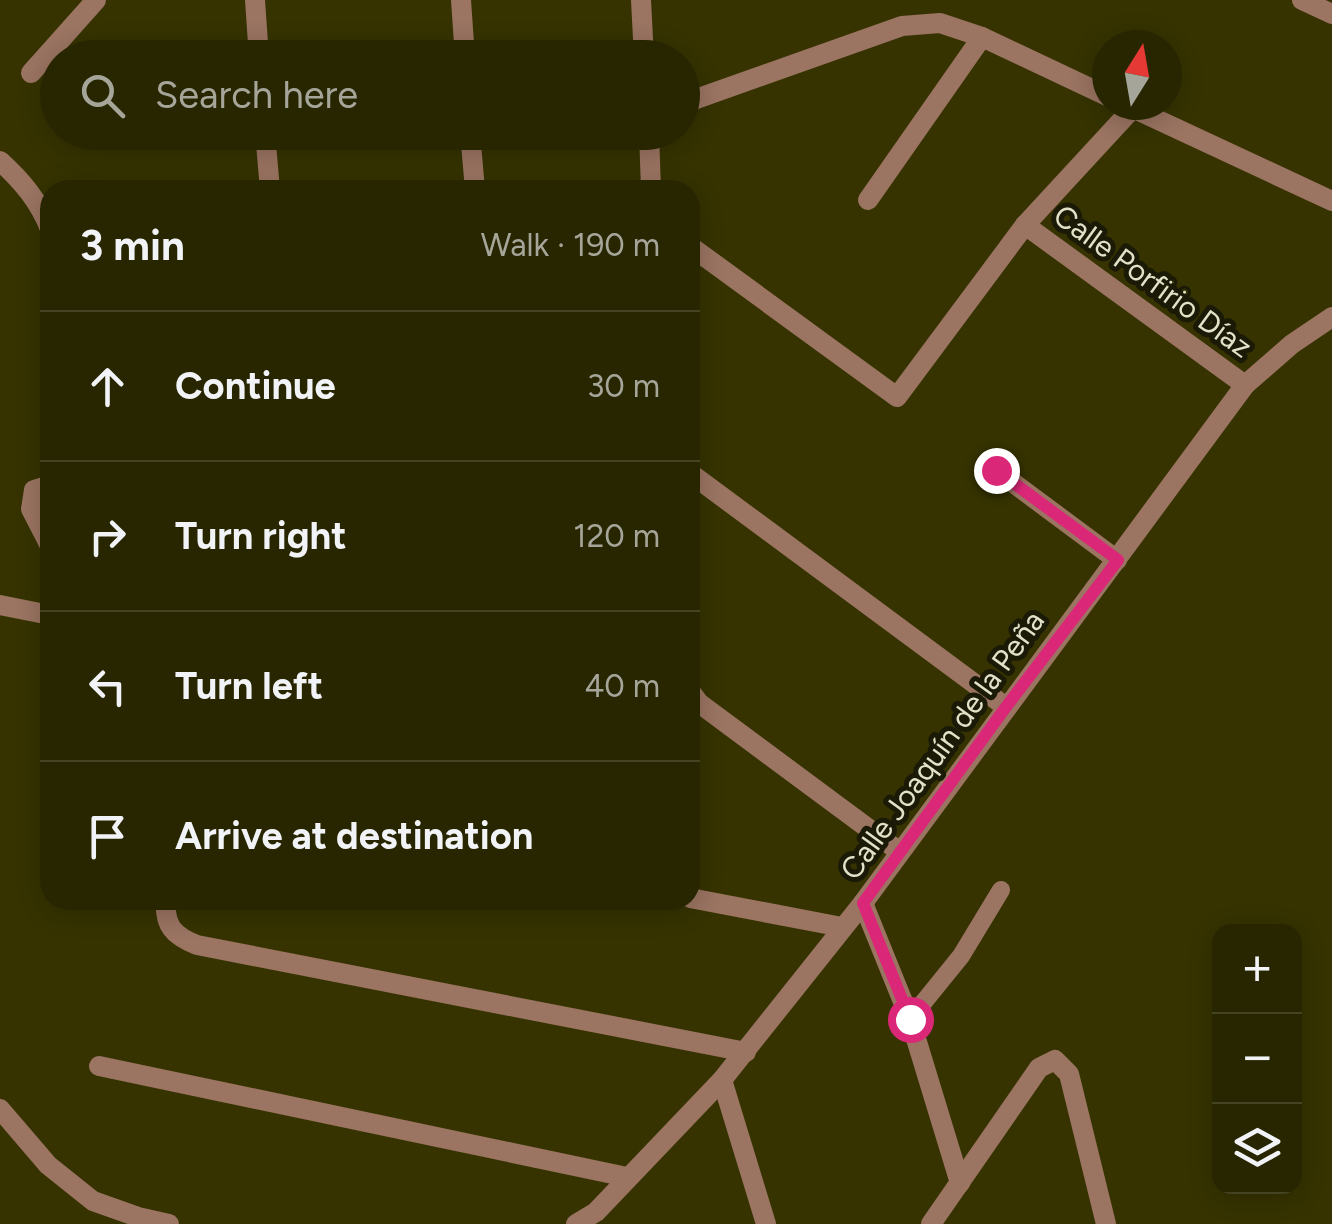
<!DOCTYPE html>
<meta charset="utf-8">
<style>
body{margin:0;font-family:Figtree,sans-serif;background:#343210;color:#f1f3f6}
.controls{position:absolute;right:30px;bottom:30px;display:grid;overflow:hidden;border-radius:20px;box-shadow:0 5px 25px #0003}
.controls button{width:90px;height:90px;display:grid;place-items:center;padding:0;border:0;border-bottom:2px solid #444323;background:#282601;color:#f1f3f6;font:50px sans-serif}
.compass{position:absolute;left:1092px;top:30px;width:90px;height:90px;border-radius:50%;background:#282601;box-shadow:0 5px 25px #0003;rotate:11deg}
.stop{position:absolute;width:30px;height:30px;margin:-22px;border:8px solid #db2777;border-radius:50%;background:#fff}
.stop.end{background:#db2777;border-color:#fff;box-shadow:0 2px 10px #0008}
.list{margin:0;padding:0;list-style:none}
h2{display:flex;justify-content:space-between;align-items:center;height:130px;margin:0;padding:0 40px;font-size:42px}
h2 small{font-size:32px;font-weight:400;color:#a5a599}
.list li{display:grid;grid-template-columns:65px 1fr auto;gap:30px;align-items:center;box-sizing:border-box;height:150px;padding:0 40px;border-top:2px solid #444323}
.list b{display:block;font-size:38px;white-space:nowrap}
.list em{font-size:32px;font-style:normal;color:#a5a599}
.icon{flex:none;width:55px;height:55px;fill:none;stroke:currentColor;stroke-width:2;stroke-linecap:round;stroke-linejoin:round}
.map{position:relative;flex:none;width:1332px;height:1224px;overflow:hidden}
.search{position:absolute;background:#282601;box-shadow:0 5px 25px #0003;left:40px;top:40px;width:660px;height:110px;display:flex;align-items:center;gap:25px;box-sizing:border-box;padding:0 35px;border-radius:55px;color:#a5a599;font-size:38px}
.panel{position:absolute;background:#282601;box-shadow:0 5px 25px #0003;left:40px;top:180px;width:660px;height:730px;border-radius:30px}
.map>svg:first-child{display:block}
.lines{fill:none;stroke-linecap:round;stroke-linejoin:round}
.pedestrian{stroke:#9b7462;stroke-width:18}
.minor{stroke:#9b7462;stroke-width:20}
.route{stroke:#db2777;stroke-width:12}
.labels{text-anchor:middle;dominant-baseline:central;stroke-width:10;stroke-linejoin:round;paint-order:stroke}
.street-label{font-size:30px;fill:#e2e2c9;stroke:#1b1a07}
</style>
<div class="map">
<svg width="1332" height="1224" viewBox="0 0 1332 1224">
<rect width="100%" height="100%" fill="#363301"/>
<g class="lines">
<path class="pedestrian" d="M910,1019l51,-63 40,-66"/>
<g class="minor">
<path d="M255,0l4,58"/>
<path d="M461,0l4,58"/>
<path d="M641,0l3,58"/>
<path d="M1302,0l30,14"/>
<path d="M31,73l65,-73"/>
<path d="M682,104l220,-78 38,-3 42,14 125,59"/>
<path d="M1126,105l206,96"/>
<path d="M265,132l5,58"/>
<path d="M470,132l5,58"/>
<path d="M649,132l2,58"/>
<path d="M0,161c22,20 39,40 50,68"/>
<path d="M868,200l114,-163"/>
<path d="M1025,225l220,160"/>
<path d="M690,246l207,151 128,-172 108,-117"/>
<path d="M996,470l121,90"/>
<path d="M690,473l316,234"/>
<path d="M50,485l-16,5 -3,19 19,37"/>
<path d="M0,605l50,10"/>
<path d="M690,691l9,12 201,149"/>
<path d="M690,898l152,29"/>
<path d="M166,900c-2,26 8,36 31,45l549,107"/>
<path d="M863,903l47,116 50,164"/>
<path d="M99,1066l528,111"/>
<path d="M722,1080l44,144"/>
<path d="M0,1109l48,56 45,36 45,16 31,7"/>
<path d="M576,1224l20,-12 126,-132 141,-177 382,-518 47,-41 40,-27"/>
<path d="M931,1224l108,-156 16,-8 14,14 37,150"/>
</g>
</g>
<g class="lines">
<path class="route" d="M910,1019l-47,-116 143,-196 112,-147 -122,-90"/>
</g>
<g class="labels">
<g class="street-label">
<text transform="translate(1153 281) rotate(36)">Calle Porfirio Díaz</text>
<text transform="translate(942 745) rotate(-54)">Calle Joaquín de la Peña</text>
</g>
</g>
</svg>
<div class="controls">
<button>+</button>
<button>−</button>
<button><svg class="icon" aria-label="layers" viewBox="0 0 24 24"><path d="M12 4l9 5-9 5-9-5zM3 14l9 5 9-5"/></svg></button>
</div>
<svg class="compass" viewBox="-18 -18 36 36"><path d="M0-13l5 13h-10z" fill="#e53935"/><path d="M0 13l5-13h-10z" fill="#a5a599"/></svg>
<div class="stop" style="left:910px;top:1019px"></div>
<div class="stop end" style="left:996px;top:470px"></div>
<div class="search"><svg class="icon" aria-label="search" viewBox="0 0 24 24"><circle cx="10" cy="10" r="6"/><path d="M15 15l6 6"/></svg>Search here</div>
<section class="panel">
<h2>3 min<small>Walk · 190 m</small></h2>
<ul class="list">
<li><svg class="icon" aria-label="ahead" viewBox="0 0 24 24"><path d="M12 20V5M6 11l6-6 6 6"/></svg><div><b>Continue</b></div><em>30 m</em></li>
<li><svg class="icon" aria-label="right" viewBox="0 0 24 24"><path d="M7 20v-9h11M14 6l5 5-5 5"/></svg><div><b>Turn right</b></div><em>120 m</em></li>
<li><svg class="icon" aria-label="left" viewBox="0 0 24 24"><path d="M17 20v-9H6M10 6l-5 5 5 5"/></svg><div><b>Turn left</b></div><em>40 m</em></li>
<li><svg class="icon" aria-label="arrive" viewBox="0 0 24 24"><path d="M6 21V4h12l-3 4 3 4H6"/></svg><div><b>Arrive at destination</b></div></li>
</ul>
</section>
</div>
